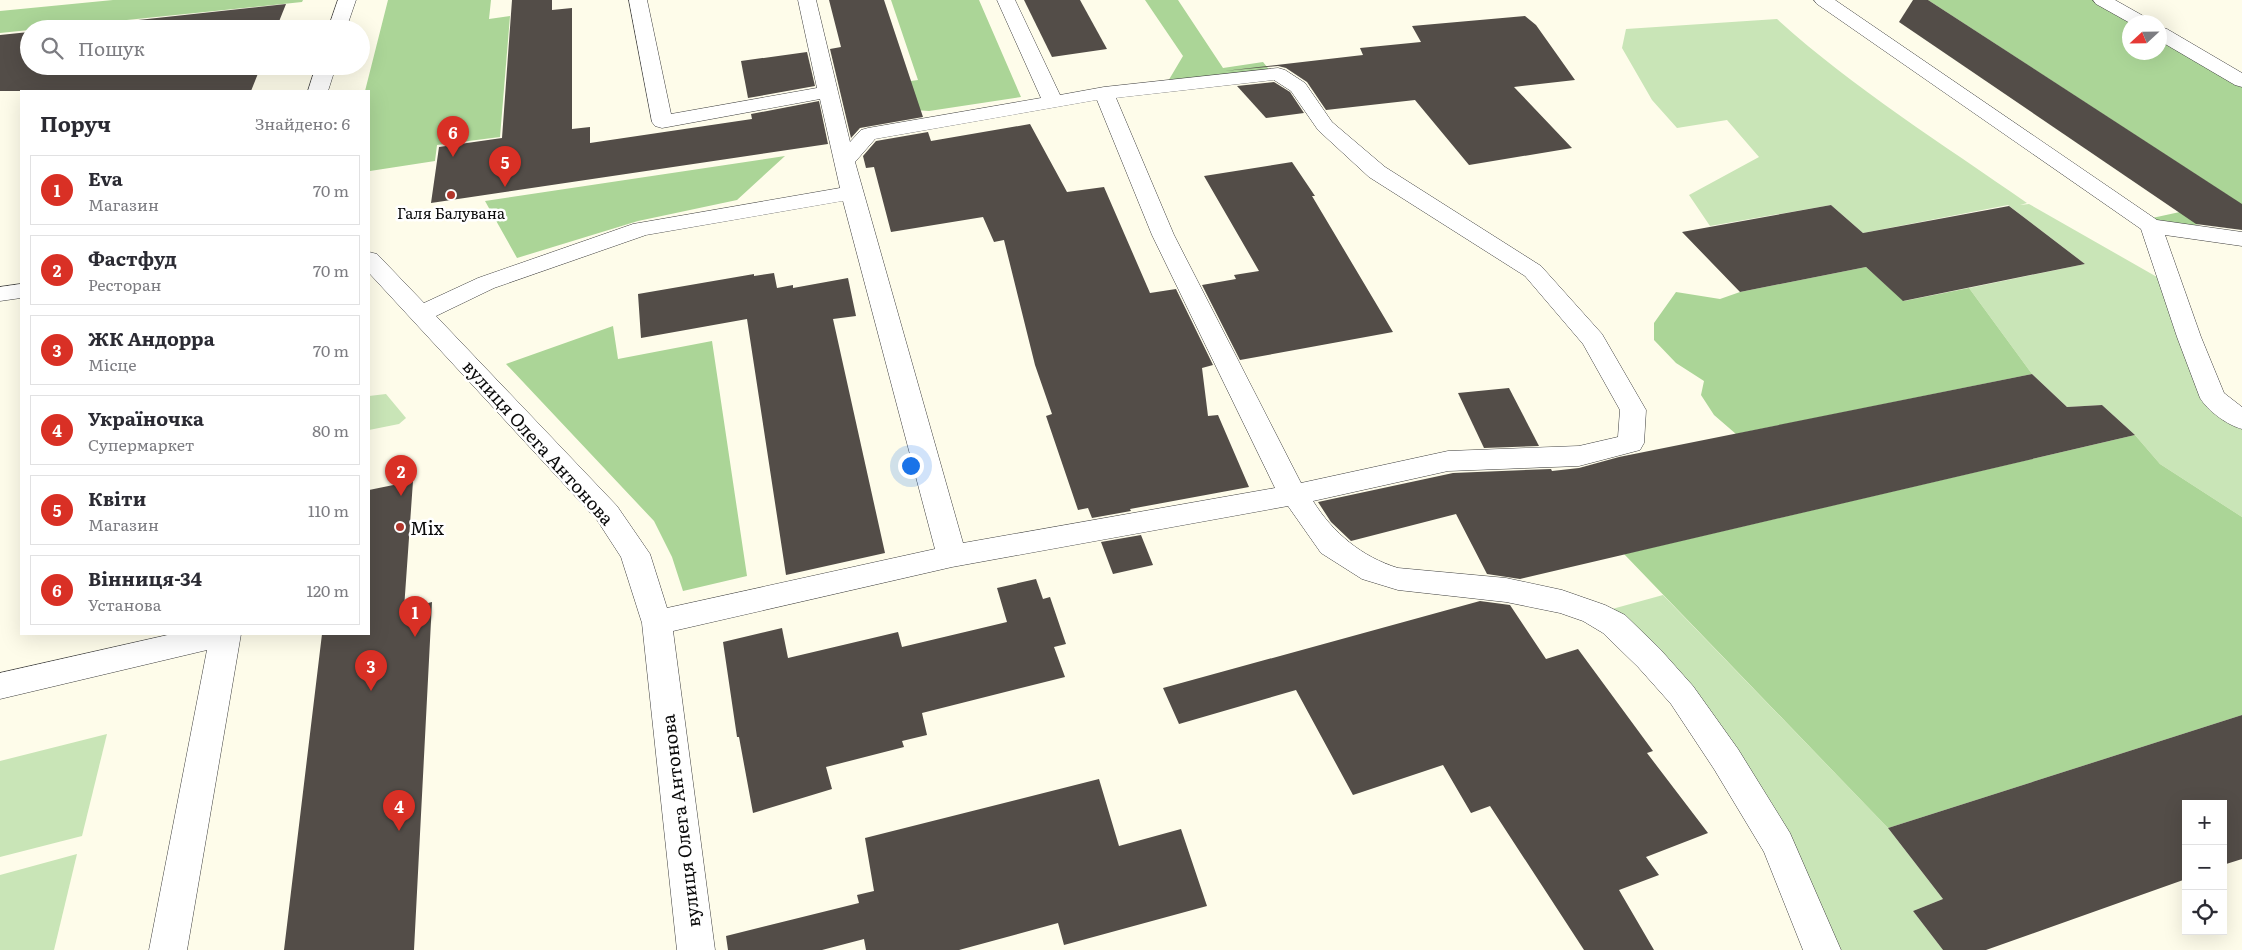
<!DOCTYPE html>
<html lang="uk">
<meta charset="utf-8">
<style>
body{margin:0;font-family:Literata,serif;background:#f7f7f7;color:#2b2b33}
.controls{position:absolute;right:15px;bottom:15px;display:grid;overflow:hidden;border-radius:0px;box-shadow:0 5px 20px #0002}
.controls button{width:45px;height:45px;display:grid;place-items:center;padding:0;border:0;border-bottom:1px solid #e1e1e2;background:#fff;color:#2b2b33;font:25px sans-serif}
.compass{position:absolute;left:2122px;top:15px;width:45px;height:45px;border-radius:50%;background:#fff;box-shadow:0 5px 20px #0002;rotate:248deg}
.you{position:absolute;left:910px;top:465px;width:18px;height:18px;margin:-12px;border:4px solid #fff;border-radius:50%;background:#1a73e8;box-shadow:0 0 0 8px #1a73e833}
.badge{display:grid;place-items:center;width:32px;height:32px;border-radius:50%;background:#d93025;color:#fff;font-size:16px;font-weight:700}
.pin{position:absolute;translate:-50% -41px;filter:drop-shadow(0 1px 2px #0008)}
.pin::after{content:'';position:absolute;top:26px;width:18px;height:15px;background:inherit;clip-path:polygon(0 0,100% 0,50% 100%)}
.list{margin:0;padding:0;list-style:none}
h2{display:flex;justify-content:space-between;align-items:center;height:65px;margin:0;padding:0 20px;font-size:21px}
h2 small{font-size:16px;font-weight:400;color:#7c7c81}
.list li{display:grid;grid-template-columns:32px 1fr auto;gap:15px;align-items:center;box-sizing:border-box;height:70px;margin:0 10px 10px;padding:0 10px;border:1px solid #e1e1e2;border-radius:0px}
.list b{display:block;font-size:19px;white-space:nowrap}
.list p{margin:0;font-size:16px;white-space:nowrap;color:#7c7c81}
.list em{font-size:16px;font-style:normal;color:#7c7c81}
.icon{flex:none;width:28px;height:28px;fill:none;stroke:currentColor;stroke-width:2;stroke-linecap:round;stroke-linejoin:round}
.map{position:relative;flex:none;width:2242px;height:950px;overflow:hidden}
.search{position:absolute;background:#fff;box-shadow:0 5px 20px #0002;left:20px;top:20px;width:350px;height:55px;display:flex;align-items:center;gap:12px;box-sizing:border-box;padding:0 18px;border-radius:28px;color:#7c7c81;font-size:19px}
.panel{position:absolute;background:#fff;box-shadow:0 5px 20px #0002;left:20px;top:90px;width:350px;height:545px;border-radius:0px}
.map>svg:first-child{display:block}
.green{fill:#c9e5b7}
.forest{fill:#abd597}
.building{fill:#534d48}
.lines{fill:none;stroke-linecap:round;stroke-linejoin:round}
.minor-casing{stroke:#3e3e3e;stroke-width:1}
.minor{fill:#fff;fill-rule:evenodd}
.poi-dot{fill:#b2362c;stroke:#fff;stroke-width:2}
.labels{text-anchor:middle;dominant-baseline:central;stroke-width:5;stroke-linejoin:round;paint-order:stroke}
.far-poi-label{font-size:15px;fill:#0b0b0b;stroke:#fff}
.street-label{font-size:18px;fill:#0b0b0b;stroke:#fff}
.poi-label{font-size:18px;fill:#0b0b0b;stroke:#fff;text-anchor:start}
</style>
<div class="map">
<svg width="2242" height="950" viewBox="0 0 2242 950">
<rect width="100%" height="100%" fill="#fefcea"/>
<g class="green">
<path d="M1777,19c76,69 166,125 250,184l-7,2 9,-1 142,81 42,112 29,23v97l-82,-53 -25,-29 -33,-30 -35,2 -35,-33 -63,-86 116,-24 -77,-59 -145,28 -32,-28 -121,21 -21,-31 70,-38 -32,-37 -50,8 -25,-28 -30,-52 4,-19z"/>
<path d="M386,394l20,24 -7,6 -30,6v-34z"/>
<path d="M1663,595l225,233 55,71 -30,12 30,39h-121l-96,-191 -132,-145z"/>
<path d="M107,734l-25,102 -82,21v-96z"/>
<path d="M77,854l-23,96h-54v-75z"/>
</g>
<g class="forest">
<path d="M113,0h190l-1,2 -302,31v-22z"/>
<path d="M388,0h103l-2,19 21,-3 -10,121 -63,8 -2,16 -65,10 -1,-80h-4z"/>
<path d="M891,0h88l42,97 -92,14 -58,-4 -17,-18 64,-9z"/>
<path d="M1145,0h33l45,68 40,-6 8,10 -104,11 16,-27z"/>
<path d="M1928,0h174l39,22h-11v30h30v-19l82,48v133l-64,15 -35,-9 92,-20z"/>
<path d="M785,156l-48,44 -99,21 -121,37 -32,-57z"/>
<path d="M1866,267l38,34 65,-13 63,86 -296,60 -22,-19 -13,-20 3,-14 -28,-18 -22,-23v-17l22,-31 44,7 20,-7z"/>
<path d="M613,326l5,33 94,-18 35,235 -64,15 -11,-34 -18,-36 -148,-157z"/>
<path d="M2135,435l25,29 82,53v198l-354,113 -264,-274z"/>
</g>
<g class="building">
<path d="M512,0h40v10l20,-2v121l18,-2v16l162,-24 -1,-5 68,-13 9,43 -397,59 8,-56 63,-9z"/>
<path d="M829,0h55l39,117 -63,11 -9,10 -21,-89 11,-2z"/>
<path d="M1024,0h56l27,49 -55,8z"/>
<path d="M1913,0h15l314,204v26l-46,-6 -297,-202z"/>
<path d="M286,4l-10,25h-221z"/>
<path d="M1525,16l11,9 39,55 -61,7 58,61 -103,17 -54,-65 -89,10 -19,-28 -21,-14 -8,-2 -54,5 139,-16 -3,-7 61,-6 -9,-16z"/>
<path d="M29,32v34h232l-10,25h-251v-56z"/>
<path d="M807,52l8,34 -67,12 -7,-37z"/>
<path d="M1274,82l16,10 14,21 -38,5 -29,-32z"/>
<path d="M1030,124l37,68 37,-5 46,106 26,-4 37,76 -11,3 6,48 10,-1 31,72 -119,22 1,2 -39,7 -4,-10 -10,2 -32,-94 6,-2 -17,-49 -31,-125 -10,2 -11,-25 -92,15 -17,-65 -8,1 -3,-12 13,-15 52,-9 3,9z"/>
<path d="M1292,162l23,34h-3l81,136 -153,28 -38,-75 34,-6 -2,-4 25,-4 -55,-95z"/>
<path d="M1831,205l32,28 146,-27 76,58 -182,37 -37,-34 -126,25 -58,-60z"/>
<path d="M774,273l3,15 16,-3v3l55,-10 8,38 -23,3 52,234 -99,22 -39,-256 -106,19 -3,-44 116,-20v2z"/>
<path d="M2032,374l35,33 35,-2 33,30 -615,144 -33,-5 -31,-60 -105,27 -20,-19 -13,-20 135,-29 98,-4 1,2 27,-3 40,-11z"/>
<path d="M1509,388l30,58 -55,2 -26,-55z"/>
<path d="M413,481l-9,128 28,-7 -18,348h-130l38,-316h47v-144z"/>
<path d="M1141,535l12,30 -40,9 -12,-32z"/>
<path d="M1036,579l7,20 7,-2 16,47 -12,3 11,30 -143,36 5,22 -25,6 2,6 -78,20 6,22 -79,24 -14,-76h-2l-14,-95 59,-14 6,30 110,-26 4,15 105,-25 -10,-34z"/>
<path d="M1480,601l30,4 36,54 32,-10 75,102 -6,2 61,80 -62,24 13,18 -40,15 35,60h-70l-94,-144 -19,7 -28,-48 -90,30 -57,-105 -117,34 -16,-36z"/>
<path d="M2242,715v144l-19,6v-61h-37v75l-200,71h-43l-30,-39 30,-12 -55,-71z"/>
<path d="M1099,779l20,67 62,-17 26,77 -143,39 -6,-22 -99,27h-93l-2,-11 -42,11h-94l-2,-14 133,-33 -2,-8 17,-4 -9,-53z"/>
</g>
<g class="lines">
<g class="minor-casing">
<g id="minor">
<path d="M338,0h18l-10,29h-18z"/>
<path d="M629,0h18l24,114 146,-26 -19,-88h18l34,142 11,-12 7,-2 173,-30 -44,-98h18l45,95 44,-8 174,-19 7,2 20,13 27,39 53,45 156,99 61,68 44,76 -2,33 -4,7 -61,16 -131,5 -135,30c20,32 49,56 85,67l108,10 56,12 43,15 20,10 35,34 33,37 45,63 52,84 51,117h-38l-39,-98 -50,-83 -43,-65 -33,-37 -35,-34 -20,-12 -23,-8 -54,-11 -108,-12 -36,-11 -41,-26 -33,-47 -336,61 -279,64 42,319h-38l-35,-327 -21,-66 -24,-37 -228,-247v-21l8,2 47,49 54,-25 155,-54 207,-36 -20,-89 -158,29 -7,-2 -3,-4zM1274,80l17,11 27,39 51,47 156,99 58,68 37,66 -2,27 -39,9 -131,5 -147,32 -127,-248 -58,-137zM1097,100l55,135 123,253 -312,55 -108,-381 20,-23zM843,201l92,348 -268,59 -17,-54 -33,-48 -181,-190 58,-28 152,-53z"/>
<path d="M1814,0h21l322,220 85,12v14l-77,-11 36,102 23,56 18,14v22c-15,-4 -34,-18 -42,-31l-23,-61 -36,-108 -324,-225z"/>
<path d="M2093,0h22l32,18 3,4 -20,1 -34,-19z"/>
<path d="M2160,27l7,2 75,44v14l-7,-2 -75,-44z"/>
<path d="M316,66h20l-8,25h-20z"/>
<path d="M21,284v14l-21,3v-14z"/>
<path d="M172,634h69l-54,316h-38l58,-300 -207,49v-26z"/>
</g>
</g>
<use href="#minor" class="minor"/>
</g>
<g class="poi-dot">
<circle cx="451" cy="195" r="5"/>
<circle cx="400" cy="527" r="5"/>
</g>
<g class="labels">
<g class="far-poi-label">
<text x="451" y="212">Галя Балувана</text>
</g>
<g class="street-label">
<text transform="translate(539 442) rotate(48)">вулиця Олега Антонова</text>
<text transform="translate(680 821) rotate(-97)">вулиця Олега Антонова</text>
</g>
<g class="poi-label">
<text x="410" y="527">Mix</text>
</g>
</g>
</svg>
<div class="controls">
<button>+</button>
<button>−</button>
<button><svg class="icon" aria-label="locate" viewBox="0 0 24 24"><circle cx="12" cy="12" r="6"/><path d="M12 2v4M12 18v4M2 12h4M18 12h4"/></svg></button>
</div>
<svg class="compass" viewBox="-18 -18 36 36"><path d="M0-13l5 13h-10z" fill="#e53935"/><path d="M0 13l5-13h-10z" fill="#7c7c81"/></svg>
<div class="you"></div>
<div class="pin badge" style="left:415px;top:637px">1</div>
<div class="pin badge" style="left:401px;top:496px">2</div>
<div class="pin badge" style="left:371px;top:691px">3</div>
<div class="pin badge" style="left:399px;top:831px">4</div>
<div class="pin badge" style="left:505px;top:187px">5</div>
<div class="pin badge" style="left:453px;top:157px">6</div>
<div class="search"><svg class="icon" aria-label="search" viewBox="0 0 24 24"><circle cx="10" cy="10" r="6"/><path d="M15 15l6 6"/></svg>Пошук</div>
<section class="panel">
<h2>Поруч<small>Знайдено: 6</small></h2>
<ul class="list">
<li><span class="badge">1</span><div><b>Eva</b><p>Магазин</p></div><em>70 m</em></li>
<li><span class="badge">2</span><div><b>Фастфуд</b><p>Ресторан</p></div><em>70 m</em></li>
<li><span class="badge">3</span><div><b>ЖК Андорра</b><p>Місце</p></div><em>70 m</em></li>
<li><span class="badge">4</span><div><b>Україночка</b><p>Супермаркет</p></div><em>80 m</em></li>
<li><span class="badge">5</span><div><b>Квіти</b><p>Магазин</p></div><em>110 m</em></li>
<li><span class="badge">6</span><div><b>Вінниця-34</b><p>Установа</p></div><em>120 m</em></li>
</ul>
</section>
</div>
